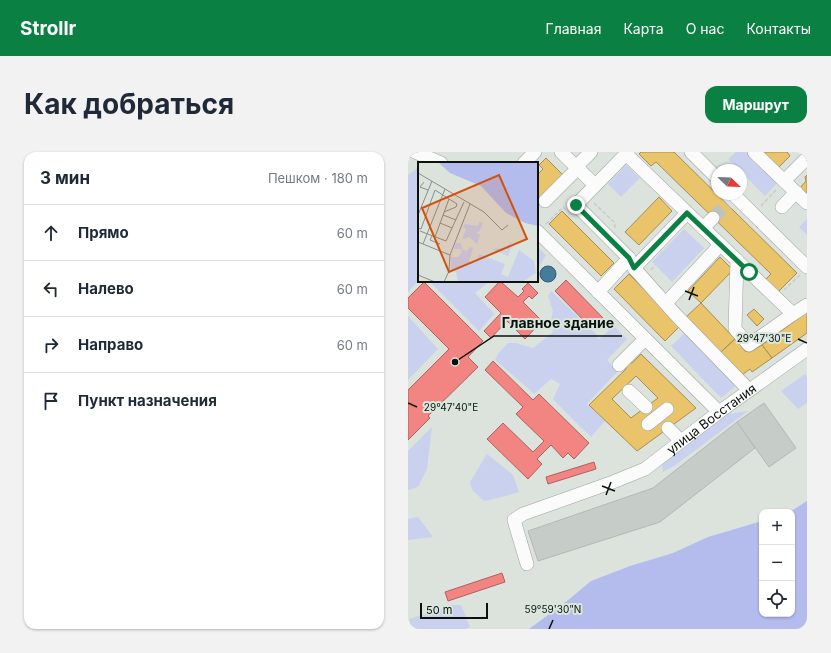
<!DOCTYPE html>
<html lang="ru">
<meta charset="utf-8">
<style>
body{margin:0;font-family:Inter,sans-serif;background:#f2f2f3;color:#1f2937}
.controls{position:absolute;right:12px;bottom:12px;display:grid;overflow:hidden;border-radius:8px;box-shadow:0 1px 3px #0004}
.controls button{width:36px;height:36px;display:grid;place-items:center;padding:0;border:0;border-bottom:1px solid #e0e1e3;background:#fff;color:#1f2937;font:20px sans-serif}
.compass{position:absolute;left:303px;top:12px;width:36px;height:36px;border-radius:50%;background:#fff;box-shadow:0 1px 3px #0004;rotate:113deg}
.scale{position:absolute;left:12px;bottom:10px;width:68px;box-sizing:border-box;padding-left:4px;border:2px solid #0c110e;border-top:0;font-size:11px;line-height:14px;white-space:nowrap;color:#0c110e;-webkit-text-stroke:3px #d9e6dc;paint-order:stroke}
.stop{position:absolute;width:12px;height:12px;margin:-9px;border:3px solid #0b8043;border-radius:50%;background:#fff}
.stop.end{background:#0b8043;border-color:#fff;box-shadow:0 1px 4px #0008}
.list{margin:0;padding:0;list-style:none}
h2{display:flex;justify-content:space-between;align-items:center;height:52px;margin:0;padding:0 16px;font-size:17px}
h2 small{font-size:13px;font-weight:400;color:#747a83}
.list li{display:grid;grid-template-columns:26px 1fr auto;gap:12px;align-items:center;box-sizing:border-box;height:56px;padding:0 16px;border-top:1px solid #e0e1e3}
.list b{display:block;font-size:15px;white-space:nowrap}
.list em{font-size:13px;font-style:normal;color:#747a83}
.icon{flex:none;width:22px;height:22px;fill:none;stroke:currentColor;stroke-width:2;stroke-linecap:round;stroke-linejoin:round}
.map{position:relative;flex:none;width:399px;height:477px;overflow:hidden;border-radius:12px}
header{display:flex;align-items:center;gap:24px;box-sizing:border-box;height:56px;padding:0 20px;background:#0b8043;color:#fff}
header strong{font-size:19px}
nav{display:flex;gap:22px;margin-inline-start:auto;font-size:14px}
.intro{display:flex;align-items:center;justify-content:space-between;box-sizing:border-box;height:96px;padding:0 24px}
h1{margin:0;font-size:28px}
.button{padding:10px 18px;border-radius:12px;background:#0b8043;color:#fff;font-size:14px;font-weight:700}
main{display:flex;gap:24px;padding:0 24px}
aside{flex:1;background:#fff;border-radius:12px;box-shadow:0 1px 3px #0004}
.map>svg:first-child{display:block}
.green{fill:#c9d1ef}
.water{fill:#b3bced}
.homes{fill:#e9c46a;stroke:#a78e4e;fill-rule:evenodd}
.health{fill:#f28482;stroke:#ad625f}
.public{fill:#457b9d;stroke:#345b72}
.building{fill:#c6ccc7;stroke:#b3b8b4}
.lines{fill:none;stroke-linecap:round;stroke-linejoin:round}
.minor-tunnel{stroke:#bdc4be;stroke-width:13;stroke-dasharray:13 6;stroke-linecap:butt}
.minor-casing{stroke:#9fa4a0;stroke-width:14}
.path{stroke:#c9cbc9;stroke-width:1.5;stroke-dasharray:4 2;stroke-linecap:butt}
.minor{stroke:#fafbfa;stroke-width:13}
.route{stroke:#0b8043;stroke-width:5}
.ticks{fill:none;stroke:#0c110e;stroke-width:1.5}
.labels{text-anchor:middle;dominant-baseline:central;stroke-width:4;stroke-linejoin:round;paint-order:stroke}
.street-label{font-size:13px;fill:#0c110e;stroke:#d9e6dc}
.inset-road{fill:none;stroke:#898f8a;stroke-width:1}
.view{fill:#d2520c;fill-opacity:0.15;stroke:#d2520c;stroke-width:2}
.inset-edge{fill:none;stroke:#0c110e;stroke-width:2}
.ticks-label{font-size:10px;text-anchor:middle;fill:#0c110e;stroke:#d9e6dc;stroke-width:4;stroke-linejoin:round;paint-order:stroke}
.leader{fill:none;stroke:#0c110e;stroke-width:1.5}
.callout-dot{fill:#0c110e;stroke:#d9e6dc;stroke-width:1.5}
.callout-label{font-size:14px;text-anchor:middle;font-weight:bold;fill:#0c110e;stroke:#d9e6dc;stroke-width:4;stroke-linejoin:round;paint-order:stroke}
</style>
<header>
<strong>Strollr</strong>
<nav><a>Главная</a><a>Карта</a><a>О нас</a><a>Контакты</a></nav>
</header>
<div class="intro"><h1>Как добраться</h1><a class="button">Маршрут</a></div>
<main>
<aside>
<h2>3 мин<small>Пешком · 180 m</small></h2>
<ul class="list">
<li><svg class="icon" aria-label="ahead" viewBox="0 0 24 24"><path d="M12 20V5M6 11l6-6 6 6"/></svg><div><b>Прямо</b></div><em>60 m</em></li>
<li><svg class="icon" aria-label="left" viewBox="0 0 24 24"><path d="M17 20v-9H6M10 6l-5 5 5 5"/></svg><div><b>Налево</b></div><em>60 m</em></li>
<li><svg class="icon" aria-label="right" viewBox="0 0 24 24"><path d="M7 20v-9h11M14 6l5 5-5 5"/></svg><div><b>Направо</b></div><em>60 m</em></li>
<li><svg class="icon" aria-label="arrive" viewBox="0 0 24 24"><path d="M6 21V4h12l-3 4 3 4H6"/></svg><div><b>Пункт назначения</b></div></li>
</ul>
</aside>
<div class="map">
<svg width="399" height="477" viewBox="0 0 399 477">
<rect width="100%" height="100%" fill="#dce3dd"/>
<g class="green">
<path d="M328,0h12l30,30 -13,14 -24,-24v-2h-2l-11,-11z"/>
<path d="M218,13l14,13 -19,19 -13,-13z"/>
<path d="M9,16l2,1v111l-11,12v-117z"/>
<path d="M399,67v16l-8,-8z"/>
<path d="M276,77l20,19 -32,34 -20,-20z"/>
<path d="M129,94l9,9 -6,10 -3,13z"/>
<path d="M21,129h61l-15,12 19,21 -15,17z"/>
<path d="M143,139l45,43 3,5 15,-13 13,13 -20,21 11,11 -31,33 18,17 -14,16c-13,-13 -26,-25 -38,-38l7,-15 -9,-5 -17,15 -5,-5 -34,-29 3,-6 10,-11h8l17,5 19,-15 4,-11 -5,-3 2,-8 -5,-15z"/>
<path d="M0,164l30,33 -30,31z"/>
<path d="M278,180l51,53 -16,13 -50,-52z"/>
<path d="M397,222l2,3v26l-9,6 -17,-18z"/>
<path d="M340,259l-74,55 -11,6 -1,-11 66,-47z"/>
<path d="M24,275l-5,42 -9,18 -10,3v-39z"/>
<path d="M79,302l26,21 6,17 -17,5 -18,4 -12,-11 -2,-8z"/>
<path d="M10,365l15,20 -25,3v-21z"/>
<path d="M45,453h8l9,22 -5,2h-53l-3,-10z"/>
</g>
<path class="water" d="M399,349v128h-278l38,-28 24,-20 39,-15 43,-13 35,-16 54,-16v93h30v-102h-2z"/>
<g class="homes">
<path d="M233,0h33l123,121 -20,20 -12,-13 6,-6 -115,-112 -5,4 -12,-12z"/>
<path d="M351,0h28l3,4 -14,14z"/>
<path d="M138,6l17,17 -26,25v-25l6,-6 -4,-4z"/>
<path d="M399,23v20l-7,-7 6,-7 -1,-4z"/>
<path d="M251,45l13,14 -33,34 -14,-13z"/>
<path d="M154,59l52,52 -13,13 -52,-52z"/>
<path d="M312,105l13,13 -32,33 -13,-12z"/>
<path d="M221,122l51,52 -15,15 -51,-52z"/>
<path d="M293,151l34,36 -15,14 -34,-36z"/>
<path d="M346,157l10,10 -7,7 -10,-11z"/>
<path d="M399,160v21l-35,25 -10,-13z"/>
<path d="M327,187l10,12 5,1 12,-7 10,13 -20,14 -2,-3 -8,6 -22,-22z"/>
<path d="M233,202l55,54 -59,43 -48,-46 37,-36 -1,-4 3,-3 4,1zM228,224l22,22 -27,20 -19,-19z"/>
</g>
<g class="health">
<path d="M158,128l38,39 -11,11 -38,-39z"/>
<path d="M92,129l18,16 6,-6 -2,-2 6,-6 10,10 -6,6 -3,-3 -6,6 19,19 -17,18 -18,-18 -16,17 -7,-7 17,-18 -16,-16z"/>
<path d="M16,130l59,59 -15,16 10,10 -50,49 2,2 -22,22v-50l41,-41 -41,-41v-10z"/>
<path d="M85,209l40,39 6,-6 50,49 -15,16 -6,-6 -5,5 -12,-13 -14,14 5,5 -14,15 -41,-40 16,-16 30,29 11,-11 -28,-27 7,-7 -38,-37z"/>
<path d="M186,310l2,7 -48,15 -2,-7z"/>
<path d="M94,421l3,9 -57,19 -3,-9z"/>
</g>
<circle class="public" cx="140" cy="122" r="8"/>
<g class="building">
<path d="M356,251l32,45 -27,19 -32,-45z"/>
<path d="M329,270l18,26 -95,74 -122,39 -10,-30 125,-43z"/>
</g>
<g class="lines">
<path class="minor-tunnel" d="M305,66l14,-14"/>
<g class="minor-casing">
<g id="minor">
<path d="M7,0l26,11"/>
<path d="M153,0l34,33"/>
<path d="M220,0l-52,53 53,53 5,10 41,46 70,72"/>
<path d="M283,0l26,26"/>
<path d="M346,0l53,51"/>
<path d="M218,2l167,160 14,-9"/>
<path d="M116,11l11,-11"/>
<path d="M168,15l15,-15"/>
<path d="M376,29l23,-23"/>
<path d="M325,42l74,73"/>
<path d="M137,49l33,-33"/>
<path d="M374,55l14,-15"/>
<path d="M295,76l10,-10"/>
<path d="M129,79l182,181"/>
<path d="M329,108l-2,69 14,16 44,-31"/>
<path d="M226,116l53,-55"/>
<path d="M190,140l31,-34"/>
<path d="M258,151l54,-58"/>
<path d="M211,213l26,-26"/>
<path d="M221,239l17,16"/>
<path d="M240,272l19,-15"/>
<path d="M260,276l13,13"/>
<path id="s1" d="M119,412l-13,-44 9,-6 90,-32 32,-13 74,-57 88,-63"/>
</g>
</g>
<g class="path">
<path d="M186,51l21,20v5"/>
<path d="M353,54l15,-16"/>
<path d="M138,72l17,-17 3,3"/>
<path d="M243,118l4,-5"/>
<path d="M376,138l16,-15"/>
</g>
<use href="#minor" class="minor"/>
</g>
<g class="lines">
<path class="route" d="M168,53l53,53 5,10 53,-55 62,59"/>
</g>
<path class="ticks" d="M277,139l13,5M281,148l5,-13M390,187l9,4M0,251l9,4M194,334l13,5M198,343l5,-13M141,477l4,-9"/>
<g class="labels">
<g class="street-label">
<text stroke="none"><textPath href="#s1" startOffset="270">улица Восстания</textPath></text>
</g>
</g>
<g transform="translate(10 10)">
<rect width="120" height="120" fill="#dce3dd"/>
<path d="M61,60l4,1 -4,9h-3l4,3 -3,9 -8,-7 -7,3 4,-11 -3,-2 2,-3 13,2zM92,80l2,4 -4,10 -16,-7 11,-1 3,3zM38,81h5l1,6 5,2 3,-4 3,1 -4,14 6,1 4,-9 26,10 -4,10 7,3 11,-27 15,11 2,12 -12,8 -5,1 -61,-1 -2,-9 -5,-2v-13h7l4,-5 -1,-3h-7z" fill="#c9d1ef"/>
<path d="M20,0h100v64l-13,-3 -19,-10 -25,-27 -31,-13z" fill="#b3bced"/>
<path class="inset-road" d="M0,11l66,39 18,18 6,-5M6,20l-4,5 8,3M26,50l12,-5 1,-3 -8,-5M0,53l14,-34M25,53l13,5M22,61l12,5M0,66l3,1 14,-39 14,9 -14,38M2,69l26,10 18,-39M14,74l-2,4 10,4M0,80l32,13M5,82l22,-55M0,113l17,7M26,120l5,-11 1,-16 20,-51"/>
<path class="view" d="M81,13l28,64 -78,33 -27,-64z"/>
<rect width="120" height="120" class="inset-edge"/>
</g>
<g class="ticks-label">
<text x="356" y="190">29°47'30"E</text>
<text x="43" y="259">29°47'40"E</text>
<text x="145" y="461">59°59'30"N</text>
</g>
<path class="leader" d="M47 210L86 184H214"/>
<circle class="callout-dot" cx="47" cy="210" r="4"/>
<g class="callout-label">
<text x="150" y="176">Главное здание</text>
</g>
</svg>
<div class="controls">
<button>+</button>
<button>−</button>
<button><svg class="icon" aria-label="locate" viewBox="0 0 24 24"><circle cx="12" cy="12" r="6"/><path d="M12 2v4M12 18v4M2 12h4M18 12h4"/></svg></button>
</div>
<svg class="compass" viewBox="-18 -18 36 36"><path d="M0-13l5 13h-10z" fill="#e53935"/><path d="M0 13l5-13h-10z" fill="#747a83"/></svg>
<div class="scale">50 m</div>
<div class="stop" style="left:341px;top:120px"></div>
<div class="stop end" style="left:168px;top:53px"></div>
</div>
</main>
